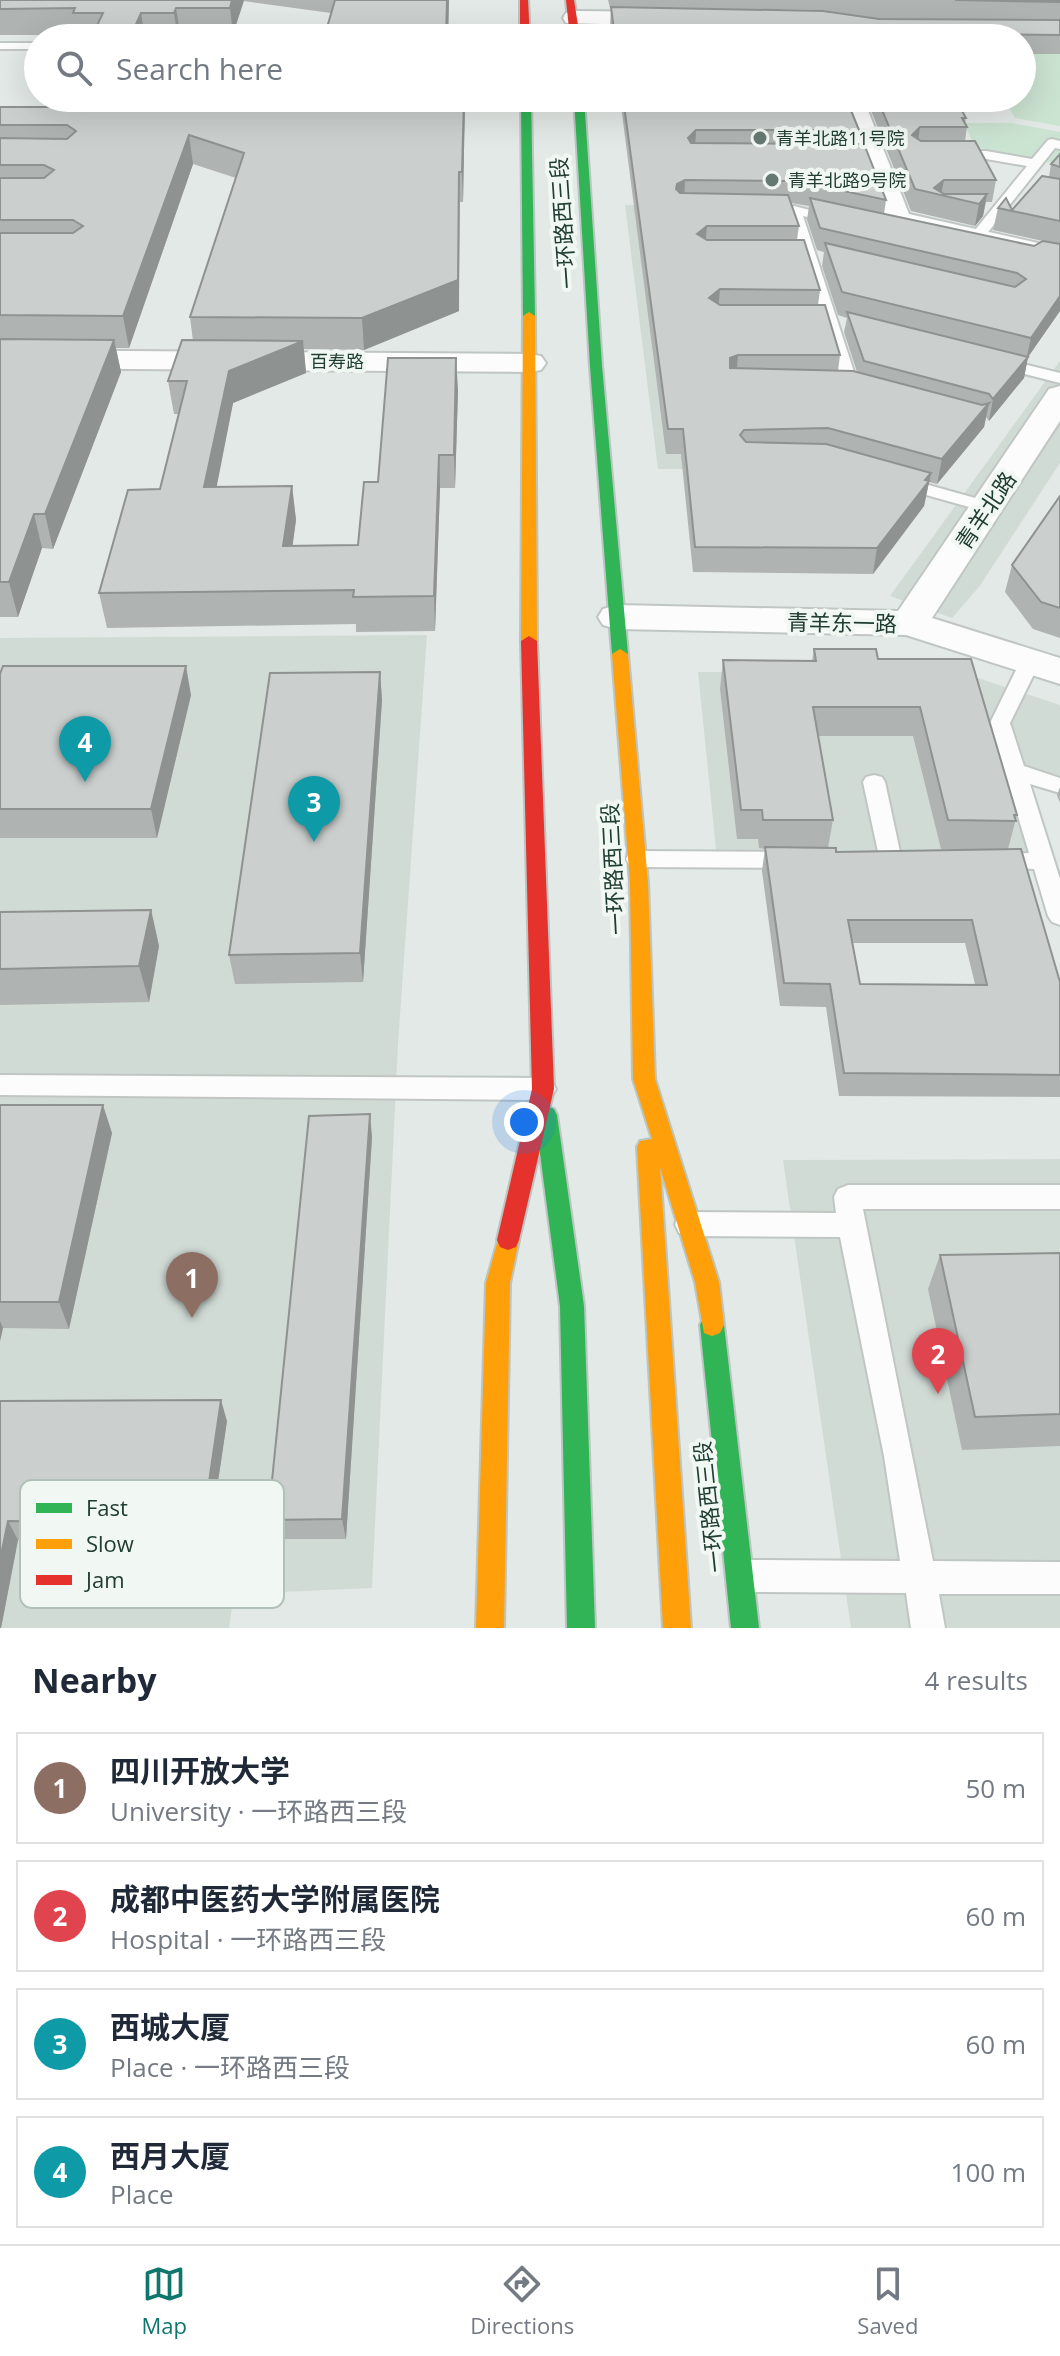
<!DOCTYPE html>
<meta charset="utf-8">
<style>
body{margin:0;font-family:"Open Sans","Noto Sans SC",sans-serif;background:#f6f6f7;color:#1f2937}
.you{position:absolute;left:524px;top:1122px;width:28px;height:28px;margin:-20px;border:6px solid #fff;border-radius:50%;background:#1a73e8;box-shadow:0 0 0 12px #1a73e833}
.badge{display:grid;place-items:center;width:52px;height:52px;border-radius:50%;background:#0f766e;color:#fff;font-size:26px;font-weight:700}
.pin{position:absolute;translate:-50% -66px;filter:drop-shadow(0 2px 4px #0008)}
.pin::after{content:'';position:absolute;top:42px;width:28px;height:24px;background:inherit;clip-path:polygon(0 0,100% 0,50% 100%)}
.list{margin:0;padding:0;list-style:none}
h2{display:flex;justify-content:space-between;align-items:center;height:104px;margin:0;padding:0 32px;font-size:34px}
h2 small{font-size:26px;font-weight:400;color:#747a83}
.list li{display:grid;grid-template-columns:52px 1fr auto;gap:24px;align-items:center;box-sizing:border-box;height:112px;margin:0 16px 16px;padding:0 16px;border:2px solid #e0e1e3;border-radius:0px}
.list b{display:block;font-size:30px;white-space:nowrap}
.list p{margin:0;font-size:26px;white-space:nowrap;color:#747a83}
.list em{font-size:26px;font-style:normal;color:#747a83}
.icon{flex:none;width:44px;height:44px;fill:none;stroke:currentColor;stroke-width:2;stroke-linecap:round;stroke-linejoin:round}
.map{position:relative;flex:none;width:1060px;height:1628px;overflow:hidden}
.search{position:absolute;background:#fff;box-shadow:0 8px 32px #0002;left:24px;right:24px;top:24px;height:88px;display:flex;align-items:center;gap:20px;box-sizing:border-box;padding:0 28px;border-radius:44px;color:#747a83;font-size:30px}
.sheet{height:616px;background:#fff}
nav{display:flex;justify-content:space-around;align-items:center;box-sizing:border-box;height:112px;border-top:2px solid #e0e1e3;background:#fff;font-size:22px;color:#747a83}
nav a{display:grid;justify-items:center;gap:4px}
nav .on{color:#0f766e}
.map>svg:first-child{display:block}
.built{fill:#d1dbd6}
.green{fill:#cbe3d1}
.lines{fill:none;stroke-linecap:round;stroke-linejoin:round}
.lane-casing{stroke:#c0c6c3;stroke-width:4}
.street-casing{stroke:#c0c6c3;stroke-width:4}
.fast-casing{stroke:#bbc5c2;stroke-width:4}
.slow-casing{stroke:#bbc5c2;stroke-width:4}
.jam-casing{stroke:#bbc5c2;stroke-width:4}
.lane{fill:#fbfcfb;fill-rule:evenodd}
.street{fill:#fbfcfb;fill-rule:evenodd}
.fast{fill:#30b455;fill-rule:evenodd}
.slow{fill:#ff9f0a;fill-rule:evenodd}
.jam{fill:#e5322d;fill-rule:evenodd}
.wall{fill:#afb3b1;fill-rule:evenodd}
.shaded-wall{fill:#8e9290}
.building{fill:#cbd0ce;stroke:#8e9290;stroke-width:2;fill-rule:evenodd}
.poi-dot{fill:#647972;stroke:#f1f8f4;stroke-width:3}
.labels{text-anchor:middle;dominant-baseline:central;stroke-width:8;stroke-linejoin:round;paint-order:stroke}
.far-poi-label{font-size:18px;fill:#203d33;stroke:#f1f8f4;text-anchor:start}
.far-street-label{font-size:18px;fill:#203d33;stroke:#f1f8f4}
.street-label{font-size:22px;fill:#203d33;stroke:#f1f8f4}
.key{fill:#f1f8f4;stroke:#b2c0ba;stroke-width:2}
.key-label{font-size:22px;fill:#203d33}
</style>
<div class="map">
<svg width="1060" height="1628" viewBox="0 0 1060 1628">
<rect width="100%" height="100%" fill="#e3e9e6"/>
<g class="built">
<path d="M625,205h45l45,264h-57z"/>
<path d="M1060,361v102l-81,124 -27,31 -62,-22z"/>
<path d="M427,635l-29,409 -26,544 -138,6 -5,34h-229v-990z"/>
<path d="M698,672l265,1 97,32v81l-44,-14 27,89 -326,-2z"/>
<path d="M1060,1159v469h-209l-68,-468z"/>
</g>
<g class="green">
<path d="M1060,32v94l-45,-8 -11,-20h18v-60z"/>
<path d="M964,123h48l48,9v25l-6,6 -79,-16z"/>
</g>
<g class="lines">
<g class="lane-casing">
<g id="lane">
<rect x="0" y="43" width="38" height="6"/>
<path d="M1052,139l8,2v8l-5,-1 -74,93h-10v-6l56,-69 -41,-7h-32l-5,-1v-6l37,-1 46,8 16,-19z"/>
<path d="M794,206l51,13 -7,4 -35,-7 56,171 -2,3h-12l-2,-3 -56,-177z"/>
<path d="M999,358l61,15v10l-67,-17 -2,-3z"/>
<path d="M900,477l93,26 3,4 -9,5 -93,-26 -3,-4 3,-4z"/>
<path d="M1030,656l10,6 -30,61 14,43 36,12v15l-30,-9 30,95v46l-8,-3 -4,-6 -14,-47 -48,-2 -3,-6 3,-6 43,-2 -39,-130 30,-61z"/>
<path d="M874,775l8,2 3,5 17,79 -3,6h-16l-3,-6 -17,-79 3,-5z"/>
<path d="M637,851l155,1 8,2 3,6 -3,6 -8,2 -155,-1 -8,-2 -3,-6 3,-6z"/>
<path d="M0,1075l543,3 9,4 4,7 -4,7 -9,4 -543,-5z"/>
<path d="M848,1185h212v24h-197l70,352 127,1v32h-121l6,34h-34l-5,-35 -161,-1 -12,-4 -4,-12 4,-12 12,-4 155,1 -16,-105 -44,-219 -151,-1 -10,-3 -4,-9 4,-9 10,-3 147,1 -2,-16 4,-8z"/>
</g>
</g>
<g class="street-casing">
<g id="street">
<path d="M574,11l97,1 11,7 -11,7 -105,-3 -3,-5 3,-5z"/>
<path d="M839,98h24l46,116 151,34v18l-173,-40z"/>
<path d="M0,350l530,4 11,2 5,7 -5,7 -11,2 -530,-4z"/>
<path d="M1060,386v35l-128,197 128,40v26l-154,-49 -289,-6 -14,-4 -5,-8 5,-8 14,-4 281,6 151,-222z"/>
</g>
</g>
<g class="fast-casing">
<g id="fast">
<path d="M521,98h10l4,218 -6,4 -6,-4z"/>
<path d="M574,98h10l18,268 26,288 -8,5 -8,-5 -22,-288z"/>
<path d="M546,1106l8,3 3,6 27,191 11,322h-28l-7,-322 -25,-191 3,-6z"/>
<path d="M712,1314l8,3 4,8 35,303h-28l-31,-303 4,-8z"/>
</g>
</g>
<g class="slow-casing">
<g id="slow">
<path d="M529,312l6,4 2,325 -8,5 -8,-5 2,-325z"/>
<path d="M620,649l8,5 20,229 7,196 64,203 5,43 -4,8 -8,3 -8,-3 -9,-51 -35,-115 31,461h-28l-26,-481 3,-6 12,-2 -19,-60 -3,-196 -18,-229z"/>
<path d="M508,1230l8,3 3,7 -9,43 -6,345h-28l10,-345 14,-50z"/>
</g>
</g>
<g class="jam-casing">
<g id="jam">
<path d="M520,0h8l2,38h-10z"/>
<path d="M566,0h8l6,38h-10z"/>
<path d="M529,636l8,5 17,448 -35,151 -3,7 -8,3 -8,-3 -3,-7 35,-151 -11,-448z"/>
</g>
</g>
<use href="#lane" class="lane"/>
<use href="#street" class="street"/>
<use href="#fast" class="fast"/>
<use href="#slow" class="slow"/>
<use href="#jam" class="jam"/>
</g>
<g class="wall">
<path d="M0,0h449l-1,38h-124l7,-25 -87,-12 -11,33h-53l-2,4h-101v-3h-77z"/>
<path d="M608,0h452v54h-38v-16h-410l-2,-11 1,-19h-1zM736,9l85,1 55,8z"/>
<path d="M257,98h208l-2,104h-3l-1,109 -95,39 -60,-1 2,24 -73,30 -17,84 76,-1 4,34 -4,26 66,-1 20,-63 80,-92 -3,98h-15l-5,143 -79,1v-8l-249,4 -8,-35 61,-104 19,-75h-5l-6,-33 25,-40 -3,-24 46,-139 -43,-14 -64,184h-13l5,24 -68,177 -11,-1 -24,69h-18v-510h59l62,-8z"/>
<path d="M620,98h222l-1,5 18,27 -2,13 29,57 -2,14 150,32 13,-4 -54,-12 5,-22 14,2 37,-33 2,-13 9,-10v157l-32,46 -4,21 -35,43 -3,-4 -2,10 -47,57 -8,-2 -5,24 -51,68 -180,-2 -12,-118h-15zM791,203l18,3 -2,14 10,30 7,2 -2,14 16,49 9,3 -3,14 13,40 -19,-1 2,-16 -22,-50 2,-15 -23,-50 2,-14z"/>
<path d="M866,98h89l11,20 -1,5 2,4 -2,14 31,39 -4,22h-6l-3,14 -8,10 -64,-15z"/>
<path d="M1060,496v142l-27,-9 -28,-37 7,-27z"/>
<path d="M814,649l64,10 139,156 -9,34 52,133v115l-221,-1 -13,-89 -46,-1 -18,-135 3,-22 -6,-1 -1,-9h-21l-17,-150 3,-29 89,1zM818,736h95l28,113 31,1 -136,2 -8,-4 5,-28zM852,943h113l10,41h-115z"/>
<path d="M380,672l2,28 -19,282 -128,2 -6,-29z"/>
<path d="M0,674l191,21 -34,143h-157z"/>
<path d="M1060,787v16l-3,-8z"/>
<path d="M151,910l8,36 -10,56 -149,3v-93z"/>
<path d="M0,1105l112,28 -43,196 -66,-1 -3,13z"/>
<path d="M372,1137l-26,402h-73l-5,-19z"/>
<path d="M1060,1253v193l-98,4 -34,-161 12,-34z"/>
<path d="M0,1401l227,20 -18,121 -191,-2 -17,88h-1z"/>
</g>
<g class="shaded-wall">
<path d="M232,0h12l-11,34 -3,-26z"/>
<path d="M447,0h2l-1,38h-2z"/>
<path d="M176,8l4,26 -2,4 -4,-25z"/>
<path d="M141,13l4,25h-15z"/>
<path d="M464,98h1l-2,104 -1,-30z"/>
<path d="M680,98h9l-1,13z"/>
<path d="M920,127l-3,21 -5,-13z"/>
<path d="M696,130l-1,21 -7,-13z"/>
<path d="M189,135l4,29 -64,184 -6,-32z"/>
<path d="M459,172v139l-95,39 -2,-32z"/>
<path d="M685,180l-1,22 -10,9 3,-27z"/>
<path d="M944,180l-3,15 -7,-7z"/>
<path d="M987,194l-4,22 -8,10 4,-22z"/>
<path d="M707,226l-2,23 -8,-15z"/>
<path d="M720,289l-2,23 -9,-14z"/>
<path d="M1060,296v15l-32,46 -4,21 -35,43 4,-22 33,-39 5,-22z"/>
<path d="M114,340l7,32 -68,177 -8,-35z"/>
<path d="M303,341l3,32 -73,30 -23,118 -6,-34 25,-116z"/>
<path d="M738,355l-2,24 -8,3 2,-24z"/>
<path d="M456,358l2,32 -3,98 -1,-33z"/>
<path d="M989,403l-5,24 -47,57 5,-25z"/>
<path d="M439,455l1,33 -5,143 -1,-35z"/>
<path d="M931,473l-7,33 -51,68 4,-26z"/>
<path d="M292,486l4,34 -8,60 -5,-34z"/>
<path d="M34,514l8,34 -24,69 -9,-35z"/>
<path d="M186,666l5,29 -34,143 -6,-29z"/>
<path d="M380,672l2,28 -19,282 -3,-29z"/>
<path d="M151,910l8,36 -10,56 -10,-36z"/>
<path d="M103,1105l9,28 -43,196 -10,-27z"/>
<path d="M370,1114l2,23 -26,402 -4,-20z"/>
<path d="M0,1321l3,7 -3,13z"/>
<path d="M221,1400l6,21 -18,121 -6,-19z"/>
<path d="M8,1521l10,19 -17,88h-1v-68z"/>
</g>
<g class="building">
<path d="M0,0h232l-2,8h-54l-2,5h-33l-11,25h-39l12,-25h-30l2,-5 -75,1z"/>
<path d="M335,0h112l-1,38h-122z"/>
<path d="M955,0h105v2z"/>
<path d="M611,7l212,4 56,8 181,1v15l-82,-1 2,4h-365z"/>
<path d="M63,98h42v1l359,-1 -2,74h-3l-1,108 -96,38 -172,-1 54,-164 -55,-18 -66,181 -123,-1v-82h73l10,-7 -10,-6h-73v-42h44l10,-8 -10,-5h-44v-27l67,1 9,-8 -9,-6h-67v-18h59z"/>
<path d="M623,98h58l4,5h163l11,27h-163l-8,8 3,5 173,1 22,56 -89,-19 -112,-1 -8,4 -1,5 4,4 108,2 11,31h-92l-10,8 10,6h97l16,50 -100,-1 -11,9 11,7h105l15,50h-102l-8,3v10l123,3 129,34 7,-2 -47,56 -114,-31 -84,2 -4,5 6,7 80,2 105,29 -6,7 4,1 -52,67 -182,-1 -12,-118h-15z"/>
<path d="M877,98h78l11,20h-4l5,9h-47l-8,8 9,6h54l21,39h-52l-10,8 10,6h43l-8,10 -64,-15z"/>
<path d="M1060,154v13l-9,-3z"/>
<path d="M1042,176l18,3v42l-62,-13 8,-10 6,12z"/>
<path d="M810,198l224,48 9,-5 17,3v52l-29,42 -189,-46 -17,-49 190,44 11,-8 -9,-6 -197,-45z"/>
<path d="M847,312l181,45 -35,42 -4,-5 -125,-33z"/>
<path d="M0,339l114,1 -69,174h-11l-25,68h-9z"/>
<path d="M182,340l121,1 -74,30 -25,116 88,-1 -9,60 75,-1 6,-63h14l10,-124h68l-2,97h-15l-5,141 -81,1 1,-7 -255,3 29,-103 32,-1 27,-108h-19z"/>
<path d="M1060,496v112l-19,-6 -29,-37z"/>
<path d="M814,649h62l2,10h93l46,156h-3l2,6 -68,-1 -28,-113h-107l20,113h-70l-1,-10h-21l-18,-150 93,1z"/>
<path d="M3,666h183l-35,143h-151v-135z"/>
<path d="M380,672l-20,281 -131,2 41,-282z"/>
<path d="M765,847l71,1v4l185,-3 39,133v93l-216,-2 -14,-89 -46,-1zM848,920h124l15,65 -127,-1z"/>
<path d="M151,910l-12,56 -139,3v-57z"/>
<path d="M0,1105h103l-44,197h-59z"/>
<path d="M370,1114l-28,405 -74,1 41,-404z"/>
<path d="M1060,1253v161l-85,3 -35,-162z"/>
<path d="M221,1400l-18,123 -195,-2 -8,39v-159z"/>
</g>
<g class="poi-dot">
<circle cx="760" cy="138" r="8"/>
<circle cx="772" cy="180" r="8"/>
</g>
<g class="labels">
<g class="far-poi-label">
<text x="776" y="138">青羊北路11号院</text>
<text x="788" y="180">青羊北路9号院</text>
</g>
<g class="far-street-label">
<text x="337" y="361">百寿路</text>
</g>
<g class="street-label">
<text transform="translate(562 223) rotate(-94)">一环路西三段</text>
<text transform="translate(985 510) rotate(-56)">青羊北路</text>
<text transform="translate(842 622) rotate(1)">青羊东一路</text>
<text transform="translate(612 869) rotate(-93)">一环路西三段</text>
<text transform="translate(708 1507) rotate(-96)">一环路西三段</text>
</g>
</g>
<rect x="20" y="1480" width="264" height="128" rx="12" class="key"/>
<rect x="36" y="1503" width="36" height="10" fill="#30b455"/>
<rect x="36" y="1539" width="36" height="10" fill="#ff9f0a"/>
<rect x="36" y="1575" width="36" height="10" fill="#e5322d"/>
<g class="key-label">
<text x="86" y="1516">Fast</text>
<text x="86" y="1552">Slow</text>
<text x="86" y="1588">Jam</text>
</g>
</svg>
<div class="you"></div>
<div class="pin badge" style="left:192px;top:1318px;background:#8d6e63">1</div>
<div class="pin badge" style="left:938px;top:1394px;background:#e0444e">2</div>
<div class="pin badge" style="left:314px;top:842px;background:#0f9aa8">3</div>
<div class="pin badge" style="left:85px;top:782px;background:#0f9aa8">4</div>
<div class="search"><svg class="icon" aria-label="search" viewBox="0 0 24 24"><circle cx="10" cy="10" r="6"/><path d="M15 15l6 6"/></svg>Search here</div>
</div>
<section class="sheet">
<h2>Nearby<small>4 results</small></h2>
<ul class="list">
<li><span class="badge" style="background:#8d6e63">1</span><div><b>四川开放大学</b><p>University · 一环路西三段</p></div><em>50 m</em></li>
<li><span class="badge" style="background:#e0444e">2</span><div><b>成都中医药大学附属医院</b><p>Hospital · 一环路西三段</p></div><em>60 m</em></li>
<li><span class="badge" style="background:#0f9aa8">3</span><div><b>西城大厦</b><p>Place · 一环路西三段</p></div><em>60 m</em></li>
<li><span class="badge" style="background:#0f9aa8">4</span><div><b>西月大厦</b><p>Place</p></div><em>100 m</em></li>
</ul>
</section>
<nav>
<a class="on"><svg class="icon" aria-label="map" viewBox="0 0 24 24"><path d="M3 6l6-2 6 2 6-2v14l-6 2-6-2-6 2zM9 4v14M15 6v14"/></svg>Map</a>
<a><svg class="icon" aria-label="directions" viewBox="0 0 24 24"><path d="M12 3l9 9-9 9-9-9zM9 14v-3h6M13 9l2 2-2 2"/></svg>Directions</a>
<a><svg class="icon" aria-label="saved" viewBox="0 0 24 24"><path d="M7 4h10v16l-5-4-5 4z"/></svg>Saved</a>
</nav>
